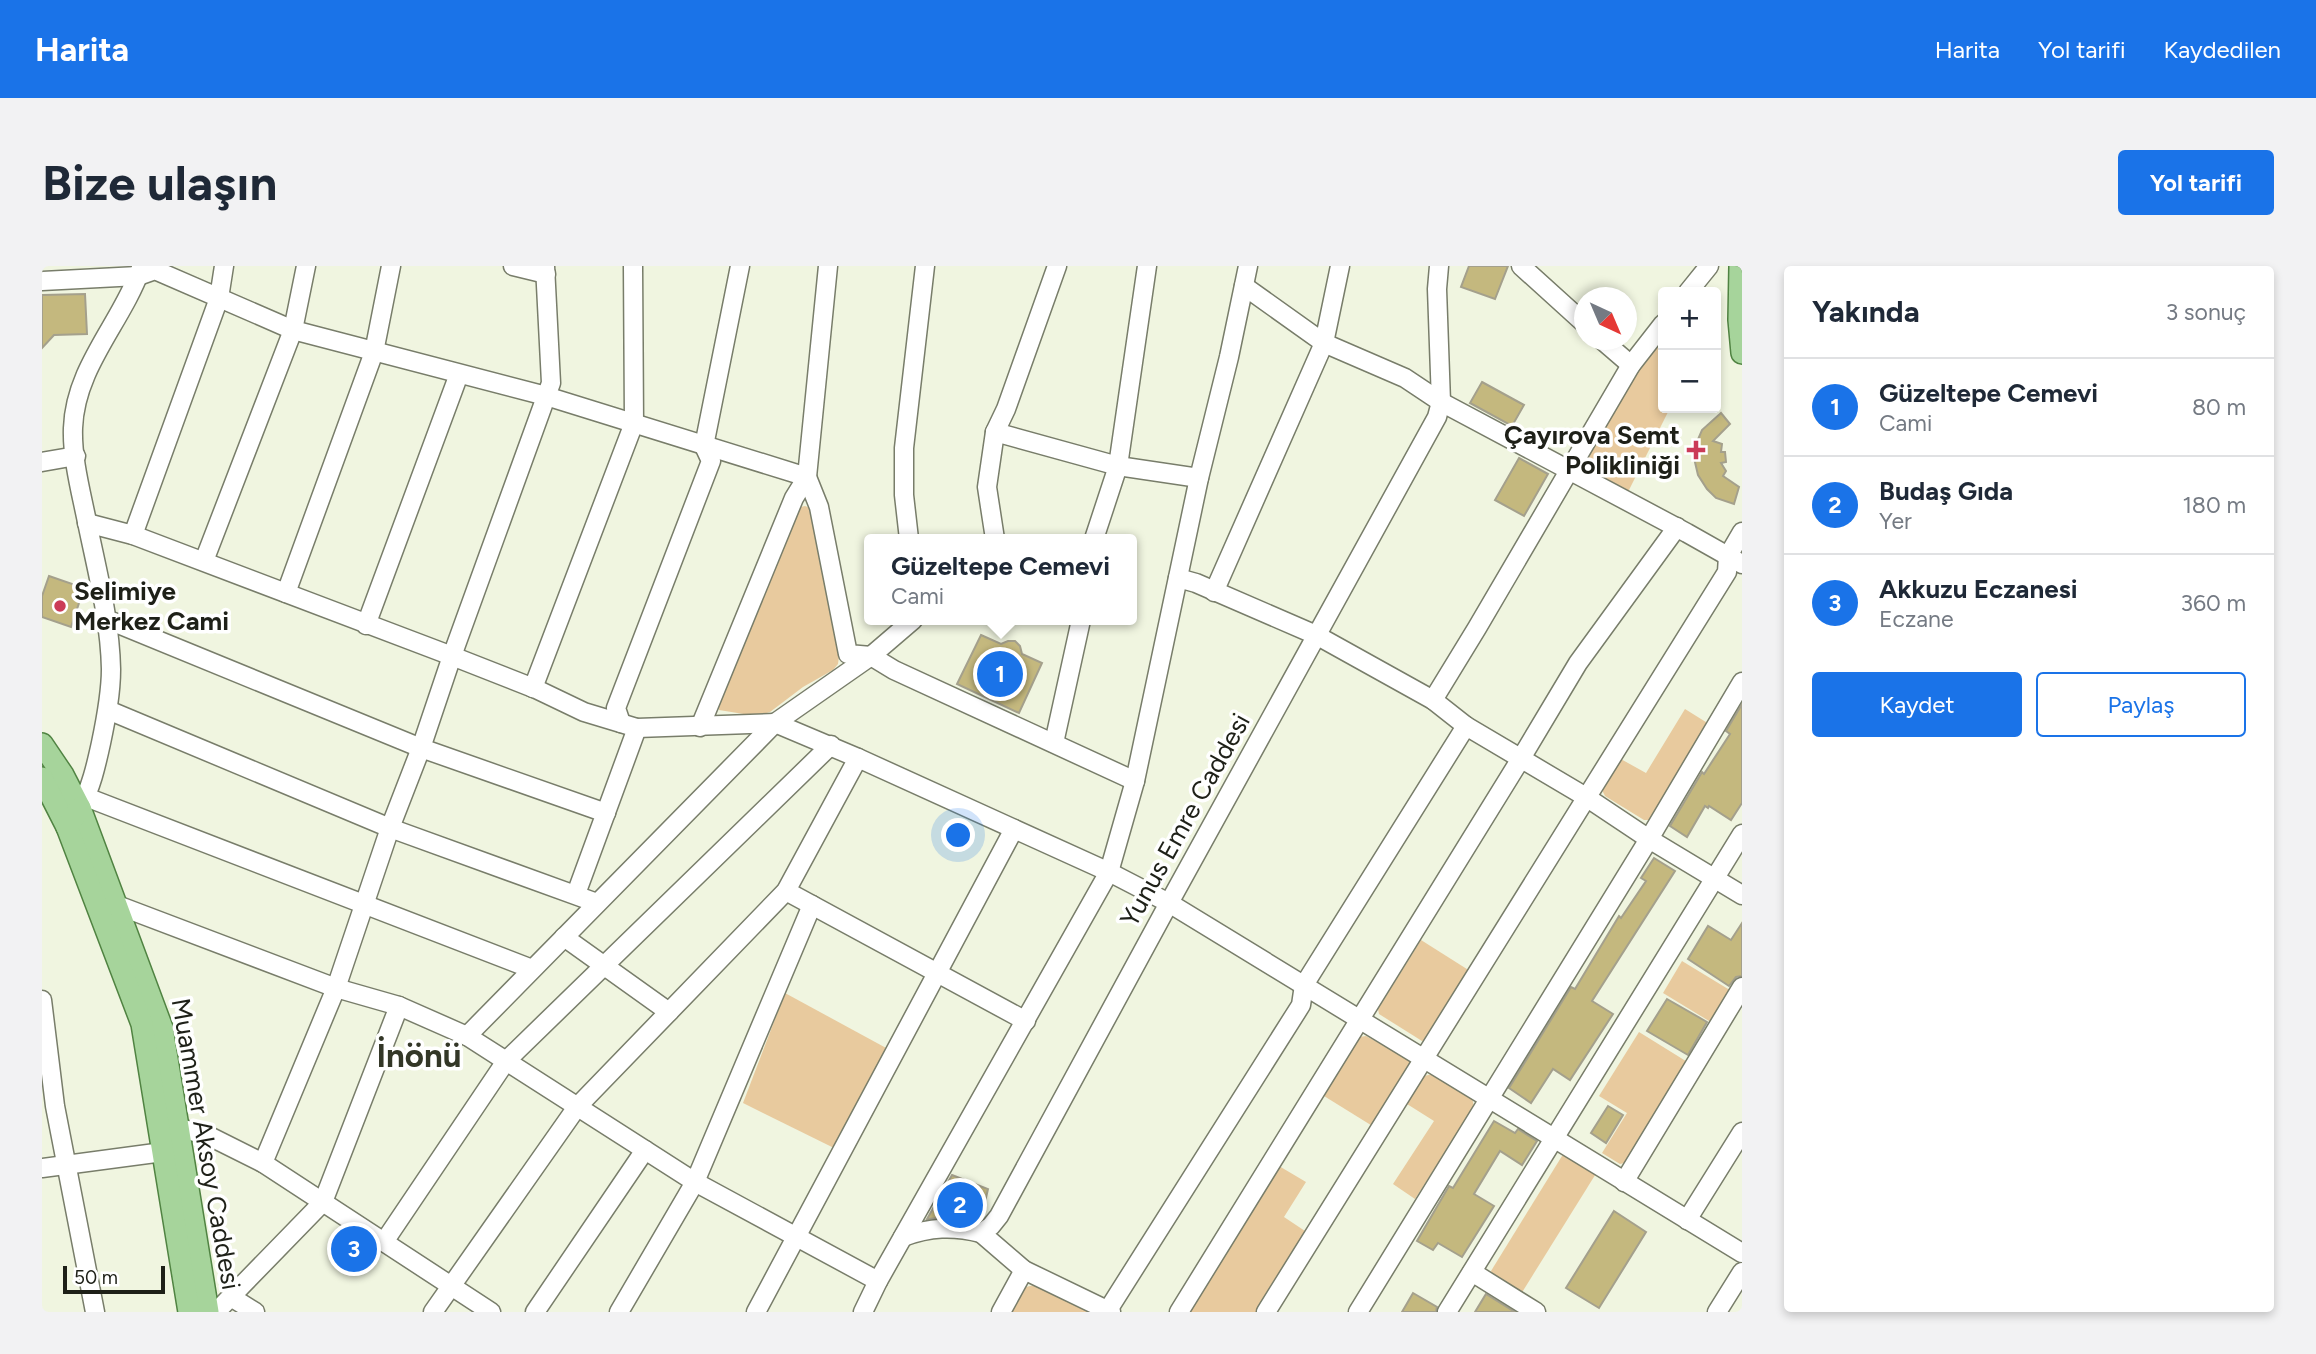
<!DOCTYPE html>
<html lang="tr">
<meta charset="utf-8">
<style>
body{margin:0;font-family:Figtree,sans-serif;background:#f2f2f3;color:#1f2937}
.controls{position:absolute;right:21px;top:21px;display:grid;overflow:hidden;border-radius:7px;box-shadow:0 4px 10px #0003}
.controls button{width:63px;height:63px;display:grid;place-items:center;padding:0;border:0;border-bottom:2px solid #e0e1e3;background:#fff;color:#1f2937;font:35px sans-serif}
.compass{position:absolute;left:1532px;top:21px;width:63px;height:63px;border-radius:50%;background:#fff;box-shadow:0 4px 10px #0003;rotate:136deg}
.scale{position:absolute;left:21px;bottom:18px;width:102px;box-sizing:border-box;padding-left:7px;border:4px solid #1e2018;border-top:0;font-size:19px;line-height:24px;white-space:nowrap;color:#1e2018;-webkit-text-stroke:5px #fff;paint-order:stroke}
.you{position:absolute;left:917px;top:570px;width:24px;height:24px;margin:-18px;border:5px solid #fff;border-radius:50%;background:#1a73e8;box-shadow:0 0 0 10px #1a73e833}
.badge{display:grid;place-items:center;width:46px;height:46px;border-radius:50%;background:#1a73e8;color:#fff;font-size:23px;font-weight:700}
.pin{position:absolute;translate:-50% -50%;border:4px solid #fff;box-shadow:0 2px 7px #0006}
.popup{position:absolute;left:822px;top:268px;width:273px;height:91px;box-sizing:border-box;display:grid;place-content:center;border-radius:7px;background:#fff;filter:drop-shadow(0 2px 5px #0005);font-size:23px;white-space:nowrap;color:#747a83}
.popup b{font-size:26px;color:#1f2937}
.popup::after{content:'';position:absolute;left:50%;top:100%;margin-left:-14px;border:14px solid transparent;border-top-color:#fff}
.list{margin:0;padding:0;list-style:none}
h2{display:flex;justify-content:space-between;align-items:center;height:91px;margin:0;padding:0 28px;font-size:30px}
h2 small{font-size:23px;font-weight:400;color:#747a83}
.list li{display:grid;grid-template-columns:46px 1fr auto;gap:21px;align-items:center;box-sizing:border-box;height:98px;padding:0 28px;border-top:2px solid #e0e1e3}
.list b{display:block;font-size:26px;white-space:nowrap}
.list p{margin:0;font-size:23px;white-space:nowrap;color:#747a83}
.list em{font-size:23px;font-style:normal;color:#747a83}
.actions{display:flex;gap:14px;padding:21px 28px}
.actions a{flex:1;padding:16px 0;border:2px solid #1a73e8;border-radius:7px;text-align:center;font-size:24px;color:#1a73e8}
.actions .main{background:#1a73e8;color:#fff}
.map{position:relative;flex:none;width:1700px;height:1046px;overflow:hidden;border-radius:7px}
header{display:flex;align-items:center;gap:42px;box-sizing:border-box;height:98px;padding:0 35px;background:#1a73e8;color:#fff}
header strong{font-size:33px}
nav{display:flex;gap:38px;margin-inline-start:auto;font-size:24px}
.intro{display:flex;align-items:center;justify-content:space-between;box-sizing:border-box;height:168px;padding:0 42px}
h1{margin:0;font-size:49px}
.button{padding:18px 32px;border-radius:7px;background:#1a73e8;color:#fff;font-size:24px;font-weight:700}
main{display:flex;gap:42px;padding:0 42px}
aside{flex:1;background:#fff;border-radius:7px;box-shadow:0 4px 10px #0003}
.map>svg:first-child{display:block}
.green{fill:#e8ca9e}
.building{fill:#c4b87e;stroke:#a4a08c;stroke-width:2}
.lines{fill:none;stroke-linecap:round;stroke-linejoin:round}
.minor-casing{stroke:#787d6a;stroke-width:21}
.major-casing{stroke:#508342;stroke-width:24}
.minor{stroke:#fff;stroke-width:18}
.major{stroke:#a6d49b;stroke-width:21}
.poi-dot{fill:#cb3b57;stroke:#fff;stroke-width:2.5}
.labels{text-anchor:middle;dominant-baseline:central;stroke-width:7;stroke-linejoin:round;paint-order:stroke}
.poi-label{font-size:26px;font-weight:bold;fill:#1e2018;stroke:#fff;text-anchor:end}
.street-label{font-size:26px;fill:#1e2018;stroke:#fff}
.district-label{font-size:33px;font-weight:bold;fill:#333727;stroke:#fff}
</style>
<header>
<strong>Harita</strong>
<nav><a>Harita</a><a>Yol tarifi</a><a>Kaydedilen</a></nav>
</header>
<div class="intro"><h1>Bize ulaşın</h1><a class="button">Yol tarifi</a></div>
<main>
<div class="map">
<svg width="1700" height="1046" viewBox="0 0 1700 1046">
<rect width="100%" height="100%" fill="#f0f5e0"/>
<g class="green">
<path d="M1621,73v69h7l-42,84 -40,-23 -1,-12 58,-98z"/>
<path d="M763,240l5,2 4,8 25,140 -1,8 -5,6 -30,17 -33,25 -14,4 -37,-6 -2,-7 79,-195z"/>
<path d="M1643,443l24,15 -58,96h-7l-39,-24 -4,-8 18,-30 27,15z"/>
<path d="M1379,674l49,31 -41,68 -7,2 -43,-27 -1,-5z"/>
<path d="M1640,695l51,31 -19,32 -51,-31z"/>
<path d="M743,727l103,56 -52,100 -93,-46z"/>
<path d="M1597,766l50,31 -60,99 -9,2 -18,-11 25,-40 -28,-17z"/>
<path d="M1324,770l44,24 1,7 -37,60 -50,-31 35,-59z"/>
<path d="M1391,808l39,23 2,10 -59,92 -22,-15 41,-63 -27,-17 17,-28z"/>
<path d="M1525,887l30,19 -76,122 -28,-18 -2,-5 71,-115z"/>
<path d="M1237,900l27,16 -22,35 24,16 -49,79h-70z"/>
<path d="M996,1018l51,28h-77l14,-25z"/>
</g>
<g class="building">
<path d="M1427,0h39l-13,33 -34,-12z"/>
<path d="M43,28l2,40 -33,1 -12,13v-53z"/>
<path d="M1440,116l42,23 -12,21 -42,-23z"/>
<path d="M1679,147l9,11 -17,17 9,3 -1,8h4l1,10 -5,1 5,8 -3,5 16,11 -5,17 -18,-6 -9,-9 -9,-14 -4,-17 2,-14 6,-14z"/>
<path d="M1477,192l29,16 -24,42 -29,-16z"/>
<path d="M7,310l35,12 -13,39 -29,-10v-21z"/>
<path d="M939,369l20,9 7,-3h7l5,5 2,8 20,9 -23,50 -62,-29z"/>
<path d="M1700,438v99l-11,17 -22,-14 -1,2 -3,-2 -18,31 -17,-11 32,-54 2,2 26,-40 -4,-3z"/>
<path d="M1612,592l21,13 -83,130 21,13 -43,66 -17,-11 -22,34 -22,-15 62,-101 4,2 44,-73 2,2 25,-37 -5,-3z"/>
<path d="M1700,657v53l-6,1 -7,9 -41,-27 20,-33 23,14z"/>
<path d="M1625,733l40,23 -19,33 -41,-24z"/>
<path d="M1566,840l15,9 -17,28 -15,-10z"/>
<path d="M1452,855l21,12 3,-4 19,12 -15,24 -22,-14 -26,43 20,12 -32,51 -24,-14 -5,7 -16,-9 32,-55 4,2z"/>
<path d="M910,909l36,14 -7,30 -2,2 -27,-4 -25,2z"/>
<path d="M1572,945l32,21 -47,76 -33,-20z"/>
<path d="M1371,1027l24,14 -1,5h-34z"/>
<path d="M1444,1028l29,18h-40z"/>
</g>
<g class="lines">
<g class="minor-casing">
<g id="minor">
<path d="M471,0l33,8"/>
<path d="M1479,0l63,57"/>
<path d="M0,15l96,-5 17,-6 138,60 253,66 261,81 12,30 29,147 23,2 23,14 241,111"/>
<path d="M1202,20l80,57 81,35 36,24 246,131 55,31"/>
<path d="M1646,26l21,-26"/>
<path d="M1560,74l29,25"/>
<path d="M953,166l123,34 81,12"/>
<path d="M0,196l34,-6"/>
<path d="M45,257l46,12 319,121 84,33 48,23 53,16 138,-5 83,35 251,114 60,31 573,350"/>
<path d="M91,269l86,-237 5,-32"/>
<path d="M867,273l-5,-44v-47l21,-182"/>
<path d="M953,273l-8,-52 8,-55 11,-23 51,-143"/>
<path d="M1052,273l24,-73 29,-200"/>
<path d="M162,295l89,-231 13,-64"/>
<path d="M1136,312l18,5 120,52 117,65 33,26 120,71 63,42 93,56"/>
<path d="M1172,326l110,-249 16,-77"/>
<path d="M244,327l88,-241 17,-86"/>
<path d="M64,353l315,129 185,65"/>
<path d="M324,359l93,-251"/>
<path d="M491,422l101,-265 -1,-157"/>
<path d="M1391,434l44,-72 154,-263 32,-41"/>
<path d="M66,444l282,118 207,75"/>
<path d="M579,457l-5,-15 95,-247 -7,-15 36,-180"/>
<path d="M658,461l94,-229 13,-21 21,-211"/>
<path d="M1012,477l27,-123"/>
<path d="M44,531l446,172"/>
<path d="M38,542c11,-20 16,-42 21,-65 5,-24 10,-49 10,-74 -1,-51 -15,-102 -25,-152 -6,-29 -14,-60 -13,-89 2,-61 49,-106 68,-160"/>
<path d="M744,625l240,130"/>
<path d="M534,628l61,-166"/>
<path d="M75,639l219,83 63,18 68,30 228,146 183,99"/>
<path d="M522,671l105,75"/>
<path d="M0,734l13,106 40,206"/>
<path d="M425,770l308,-313 96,-67 42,-36"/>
<path d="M137,862l28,7 56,28 228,149"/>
<path d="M221,897l73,-175 54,-160 31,-80 31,-92 99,-273 -6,-117"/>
<path d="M0,902l121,-16"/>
<path d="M1582,916l118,-195"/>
<path d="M1645,954l55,-88"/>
<path d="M939,967l43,37 87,42"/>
<path d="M861,971c27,-10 50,-11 78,-4l10,-7 8,-10 170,-313 268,-486 4,-15 -4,-113 2,-23"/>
<path d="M342,976l122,-181 325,-316"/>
<path d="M1430,1006l64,40"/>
<path d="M189,1031l24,15"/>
<path d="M1066,1044l193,-305 3,-20 162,-259"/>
<path d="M174,1046l107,-110 76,-196"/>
<path d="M391,1046l144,-205 209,-216 72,-133"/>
<path d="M493,1046l110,-162"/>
<path d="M577,1046l76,-130 117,-277"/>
<path d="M714,1046l258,-483"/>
<path d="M821,1046l15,-31 231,-409 26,-91 64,-303 30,-121 19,-91"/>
<path d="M959,1046l23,-42"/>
<path d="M1137,1046l341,-552 58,-97 99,-136"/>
<path d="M1224,1046l461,-740 1,-16 14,-24"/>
<path d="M1316,1046l291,-473 93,-157"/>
<path d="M1405,1046l295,-478"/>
<path d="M1675,1046l25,-40"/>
</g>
</g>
<g class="major-casing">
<g id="major">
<path d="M1698,0l-1,54 3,33"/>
<path d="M0,478l21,31 17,33 82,220 46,284"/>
<path d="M0,512l25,49"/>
<path d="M38,542l-13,19 75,197 47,288"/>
</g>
</g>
<use href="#minor" class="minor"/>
<use href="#major" class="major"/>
</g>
<g class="poi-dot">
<path d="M1650.5 173.5h7v7h7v7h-7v7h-7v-7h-7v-7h7z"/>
<circle cx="18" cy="340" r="7"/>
</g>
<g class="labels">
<g class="poi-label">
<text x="1638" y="169">Çayırova Semt<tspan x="1638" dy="30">Polikliniği</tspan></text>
<text x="32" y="325" text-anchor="start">Selimiye<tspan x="32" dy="30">Merkez Cami</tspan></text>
</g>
<g class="street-label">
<text transform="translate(1143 554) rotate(-61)">Yunus Emre Caddesi</text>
<text transform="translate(164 878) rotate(80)">Muammer Aksoy Caddesi</text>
</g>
<g class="district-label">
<text x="377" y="789">İnönü</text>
</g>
</g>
</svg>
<div class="controls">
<button>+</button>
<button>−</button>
</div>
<svg class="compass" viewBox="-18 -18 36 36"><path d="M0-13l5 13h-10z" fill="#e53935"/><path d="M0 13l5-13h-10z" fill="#747a83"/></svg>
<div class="scale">50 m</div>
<div class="you"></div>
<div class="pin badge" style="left:958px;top:408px">1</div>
<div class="popup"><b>Güzeltepe Cemevi</b>Cami</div>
<div class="pin badge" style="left:918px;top:939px">2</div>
<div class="pin badge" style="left:312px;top:983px">3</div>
</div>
<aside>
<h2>Yakında<small>3 sonuç</small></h2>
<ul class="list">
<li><span class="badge">1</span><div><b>Güzeltepe Cemevi</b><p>Cami</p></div><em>80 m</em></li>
<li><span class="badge">2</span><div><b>Budaş Gıda</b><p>Yer</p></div><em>180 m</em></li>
<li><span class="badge">3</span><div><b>Akkuzu Eczanesi</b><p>Eczane</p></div><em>360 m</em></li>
</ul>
<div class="actions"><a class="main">Kaydet</a><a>Paylaş</a></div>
</aside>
</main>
